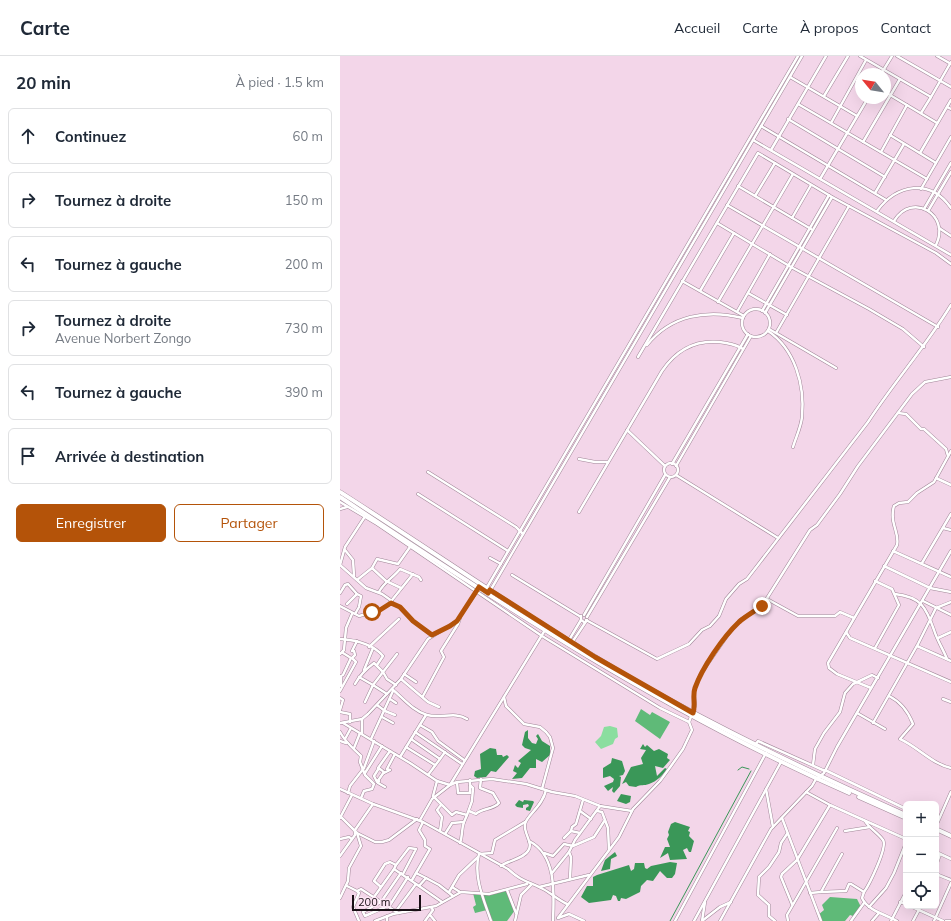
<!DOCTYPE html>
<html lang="fr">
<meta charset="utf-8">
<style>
body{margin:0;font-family:Mulish,sans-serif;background:#f6f6f7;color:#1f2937}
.controls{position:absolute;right:12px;bottom:12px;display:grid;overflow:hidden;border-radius:6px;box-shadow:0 4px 16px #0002}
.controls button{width:36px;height:36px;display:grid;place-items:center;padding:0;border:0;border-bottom:1px solid #e0e1e3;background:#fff;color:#1f2937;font:20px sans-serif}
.compass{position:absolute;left:515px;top:12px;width:36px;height:36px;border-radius:50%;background:#fff;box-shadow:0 4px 16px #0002;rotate:300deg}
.scale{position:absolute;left:12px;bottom:10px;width:69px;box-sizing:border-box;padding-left:4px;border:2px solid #180f15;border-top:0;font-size:11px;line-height:14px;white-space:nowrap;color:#180f15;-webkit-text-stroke:3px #fde5f4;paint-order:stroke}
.stop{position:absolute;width:12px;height:12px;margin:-9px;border:3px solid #b45309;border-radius:50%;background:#fff}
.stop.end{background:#b45309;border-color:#fff;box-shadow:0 1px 4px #0008}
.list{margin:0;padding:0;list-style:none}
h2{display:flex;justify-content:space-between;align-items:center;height:52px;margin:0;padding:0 16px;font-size:17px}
h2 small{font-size:13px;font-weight:400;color:#747a83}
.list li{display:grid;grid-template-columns:26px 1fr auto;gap:12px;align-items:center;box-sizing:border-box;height:56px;margin:0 8px 8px;padding:0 8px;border:1px solid #e0e1e3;border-radius:6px}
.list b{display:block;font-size:15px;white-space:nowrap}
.list p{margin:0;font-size:13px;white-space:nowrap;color:#747a83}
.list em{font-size:13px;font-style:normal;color:#747a83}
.actions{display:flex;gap:8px;padding:12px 16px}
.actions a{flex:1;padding:9px 0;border:1px solid #b45309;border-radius:6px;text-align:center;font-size:14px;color:#b45309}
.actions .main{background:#b45309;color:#fff}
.icon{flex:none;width:22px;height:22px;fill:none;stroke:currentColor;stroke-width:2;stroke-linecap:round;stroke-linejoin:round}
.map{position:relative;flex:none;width:611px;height:865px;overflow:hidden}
header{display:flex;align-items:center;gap:24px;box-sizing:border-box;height:56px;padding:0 20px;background:#fff;border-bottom:1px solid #e0e1e3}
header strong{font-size:19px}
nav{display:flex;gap:22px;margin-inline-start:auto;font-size:14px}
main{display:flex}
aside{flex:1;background:#fff}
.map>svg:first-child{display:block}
.green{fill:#8bde9f}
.forest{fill:#5fba78}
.water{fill:#3a9758}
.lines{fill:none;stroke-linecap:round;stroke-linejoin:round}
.stream{stroke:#3a9758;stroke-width:1}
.street-casing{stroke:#a18798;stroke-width:3.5}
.primary-casing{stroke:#a18798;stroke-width:5}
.street{stroke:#fff;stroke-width:2.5}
.primary{stroke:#fff;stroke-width:4}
.route{stroke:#b45309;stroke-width:5}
</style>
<header>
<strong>Carte</strong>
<nav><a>Accueil</a><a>Carte</a><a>À propos</a><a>Contact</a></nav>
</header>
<main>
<aside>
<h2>20 min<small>À pied · 1.5 km</small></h2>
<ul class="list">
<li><svg class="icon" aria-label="ahead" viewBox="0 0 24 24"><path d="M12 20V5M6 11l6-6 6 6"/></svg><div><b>Continuez</b></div><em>60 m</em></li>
<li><svg class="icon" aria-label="right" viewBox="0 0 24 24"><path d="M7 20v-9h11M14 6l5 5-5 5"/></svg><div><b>Tournez à droite</b></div><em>150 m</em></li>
<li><svg class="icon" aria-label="left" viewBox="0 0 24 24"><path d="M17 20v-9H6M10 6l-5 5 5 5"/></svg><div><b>Tournez à gauche</b></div><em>200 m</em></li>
<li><svg class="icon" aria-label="right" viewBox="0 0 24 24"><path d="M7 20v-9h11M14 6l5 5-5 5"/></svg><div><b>Tournez à droite</b><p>Avenue Norbert Zongo</p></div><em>730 m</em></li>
<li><svg class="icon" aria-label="left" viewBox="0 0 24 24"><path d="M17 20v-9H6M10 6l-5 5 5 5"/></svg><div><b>Tournez à gauche</b></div><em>390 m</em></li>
<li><svg class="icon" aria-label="arrive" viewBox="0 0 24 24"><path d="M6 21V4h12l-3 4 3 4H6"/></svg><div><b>Arrivée à destination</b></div></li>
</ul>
<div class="actions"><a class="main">Enregistrer</a><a>Partager</a></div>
</aside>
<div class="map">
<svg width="611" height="865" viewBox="0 0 611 865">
<rect width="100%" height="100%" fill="#f3d6e9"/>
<path class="green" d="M270,670l7,2 1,9 -3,2 -2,5 -12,5 -6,-7 6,-6 3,-9z"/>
<g class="forest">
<path d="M301,653l9,6 2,-3 18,10 -10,17 -25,-18z"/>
<path d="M167,834l8,20 -8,11h-14l-6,-11 -12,3 -2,-6 3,-2 -3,-12 14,2z"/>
<path d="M490,841l27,2 4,8 -8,9 -3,-1 -5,6h-23l-4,-3v-3l6,-5 -2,-5z"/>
</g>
<g class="water">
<path d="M188,674v8l4,5 4,1 2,-5 -2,-3 2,-2 4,7 8,5v9l-8,7 -6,-3v9h-6l-8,10 -10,1 5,-6 -4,-2 2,-6 3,3 3,-5 -3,-2 13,-11 -6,-2 -3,-3 3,-13z"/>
<path d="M303,688l2,3 2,-2 7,6 5,-2 9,5 -1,4 3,2 -7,8 -8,-2 2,10 8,-8 2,1c-5,7 -10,12 -18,15 -5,2 -8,0 -13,3l-7,-1 -3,-4 -4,2 9,-17 12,-3 -2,-6 5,-8 -6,-1z"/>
<path d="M150,692l6,1 1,6h5l1,2 4,-2 2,2 -13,15 -5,-1 -5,6 -9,1 -3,-2 1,-5 6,-2 -1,-15z"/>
<path d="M272,702l10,3 3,10 -2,4 -4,1 2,1 -1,9 -6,7 -2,-2 1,-4 -5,4 -4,-5 9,-4 1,-3 -4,-3 -7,2v-10l8,-5z"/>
<path d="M281,738l10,2 -1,6 -4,2 -9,-3z"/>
<path d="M179,744l4,2 1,-2 9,1 1,1 -4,9 -4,-1v-2l3,-2 -1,-2 -5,1v3l-6,-1 -2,-2z"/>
<path d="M335,766l15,5 -2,4 2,1 -1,4 5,5 -3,11h-2l-2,-4 -4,2 4,9 -17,1 -2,-7 -8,5 5,-11h5l-3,-8 2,-4 -1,-3 3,-8z"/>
<path d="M275,796l2,4 -6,3 -1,10 -9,2 4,-11z"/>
<path d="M330,806l7,1 -2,11 -3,4h-5l-7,-7 -7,10 -6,-1 -6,6 -1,6 -14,7 -5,-1 -1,3h-2l-2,-5 -3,-1 -2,5 -22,3 -8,-6 6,-11h6v-9l4,-2 32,-10 2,6 3,-2 1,-6h9l1,5 2,1 4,-3z"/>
</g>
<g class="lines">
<g class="stream">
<path d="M398,714l4,-3 7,2"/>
<path d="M330,865l81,-150"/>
</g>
<g class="street-casing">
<g id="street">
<path d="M520,0l71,41 20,-35"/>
<path d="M557,0l54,31"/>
<path d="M597,0l14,8"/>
<path d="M541,18l11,-18"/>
<path d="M450,21l67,39"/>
<path d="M545,36l52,31"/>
<path d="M484,40l24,-40"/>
<path d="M458,48l129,75"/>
<path d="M607,51l4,2"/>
<path d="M581,57l10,-16"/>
<path d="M448,63l97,58"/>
<path d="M491,67l35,-63"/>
<path d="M421,70l125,74"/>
<path d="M550,79l46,28"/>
<path d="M413,84l198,115"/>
<path d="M523,86l37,-63"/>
<path d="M431,94l55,-94"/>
<path d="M541,96l26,-47"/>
<path d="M580,97l31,-53"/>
<path d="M480,123l48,-81"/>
<path d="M398,130l73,43"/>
<path d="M581,133l30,-52"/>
<path d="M535,137l29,-49"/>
<path d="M415,140l20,-33"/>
<path d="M387,149l211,122"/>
<path d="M584,153l27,-46"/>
<path d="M537,155c20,-27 53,-33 74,-3"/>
<path d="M588,155l23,-39"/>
<path d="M452,162l19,-33"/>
<path d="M554,165c18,-30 57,-6 42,24"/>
<path d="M377,167l74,44 78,42 34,20 21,18"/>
<path d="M599,172l12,8"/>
<path d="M342,225l62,35"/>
<path d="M360,235l34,-58"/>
<path d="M408,237l39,22"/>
<path d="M378,246l75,-128"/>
<circle cx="416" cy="267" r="14"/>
<path d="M422,255l67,-116"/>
<path d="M397,256l33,-58"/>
<path d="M425,257l67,-116"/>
<path d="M429,273l67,39"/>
<path d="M428,275c27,18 37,54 34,86 -1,10 -6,20 -9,30"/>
<path d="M436,277l73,-127"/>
<path d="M307,289c24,-30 60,-36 96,-27"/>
<path d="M298,301l120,-204 74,44 104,56 15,11"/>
<path d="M558,357l8,1 15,15h3l22,20 2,7"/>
<path d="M287,374l38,36"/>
<path d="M239,403l16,3h13"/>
<circle cx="331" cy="414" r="7"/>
<path d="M332,408l76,-130"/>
<path d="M336,410l75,-130"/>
<path d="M88,416l88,55 7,7"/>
<path d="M336,419l102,63"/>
<path d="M596,422l15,7"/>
<path d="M78,438l90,57"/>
<path d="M0,446l37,22 165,112 118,72 29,14 3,8 -9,19 -12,17 -11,15 -27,28 -14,28 -61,81"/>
<path d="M0,453l7,-2"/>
<path d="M239,456l83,-141c15,-22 36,-33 64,-28 5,1 13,3 17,6"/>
<path d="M603,472l8,2"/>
<path d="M5,494l8,10 1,16"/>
<path d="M553,495l58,26"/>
<path d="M150,502l11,6"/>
<path d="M582,507l29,-49"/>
<path d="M0,509l26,23 16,6 10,7"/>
<path d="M0,509l5,-18 19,-29"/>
<path d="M544,510l46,22 21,4"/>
<path d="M32,512l5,-9 21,5 12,-17"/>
<path d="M172,519l69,42"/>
<path d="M17,524l15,-12 14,13 15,7"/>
<path d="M146,533l312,-533"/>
<path d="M150,535l312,-535"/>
<path d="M39,536c5,-10 14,-14 21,-23l19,8 2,3"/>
<path d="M0,537l5,-8 3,-1 9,10"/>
<path d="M555,538c26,3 31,13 39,36 3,10 9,19 13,29"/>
<path d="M427,543l31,17h37l5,-4 14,6"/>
<path d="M583,545l28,14"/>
<path d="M51,547l8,4 14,14 19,14"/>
<path d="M7,548l10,-10 4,2 -2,11 -4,7"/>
<path d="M0,550l19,10 21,-6 8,-5 25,-31"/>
<path d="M244,559l81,-140"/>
<path d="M241,560v4l3,2"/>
<path d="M247,561l83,-140"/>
<path d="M246,564l71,39 32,-15 13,-14 8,-4 9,-10 7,-17 13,-15 8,-5 121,-157c26,-40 58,-76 83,-117"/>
<path d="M506,576l4,6 101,44"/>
<path d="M598,582l13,-6"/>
<path d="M0,583c15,1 33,5 43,17l-6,9"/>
<path d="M229,584l12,-20"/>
<path d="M231,588l16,-24"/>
<path d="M577,590l34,15"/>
<path d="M29,591l30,-28"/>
<path d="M535,592l24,-43 -7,-16 -17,-8"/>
<path d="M0,598l4,-4 2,-22 6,-14"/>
<path d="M24,614l9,-22"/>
<path d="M64,618l12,8"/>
<path d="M61,623l27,23 11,5"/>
<path d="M15,628c5,-9 11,-15 19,-21l9,9 -10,13 -14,-8"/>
<path d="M56,629l-9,-6 -4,-7 14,-18"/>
<path d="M1,630v-10l2,-1 8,-17 -8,-5"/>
<path d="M531,632l-34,-14 -8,-6 -1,-5 69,-118c3,-12 -8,-22 -3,-39l5,-3 9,-1 9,-9 17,-11 17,-31"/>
<path d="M52,633c11,9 21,22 35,26 13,4 28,-4 40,4"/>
<path d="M0,635l16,-29 -4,-4 3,-3 -1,-4h-2l5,-10"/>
<path d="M83,640l21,-39 -3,-6 17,-27 2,-6"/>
<path d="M549,640c12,6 19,15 24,28l-13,15c18,8 32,25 51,29"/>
<path d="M164,641l2,9 18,18 16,3 6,5 4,5 3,11 -11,41"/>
<path d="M0,642l3,2 -3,10"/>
<path d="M50,643l6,4"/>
<path d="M603,643l8,3"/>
<path d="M25,646l8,-17 14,9"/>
<path d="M37,649l8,6"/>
<path d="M45,655l10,4"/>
<path d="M0,656l10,2v8"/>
<path d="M517,657l28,16"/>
<path d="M42,661l11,6"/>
<path d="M349,666l6,-16 -1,-15 6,-16 27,-39 13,-16 22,-14 48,-76 7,-5 23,-31 18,-28 54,-72 13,-12 26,-5"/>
<path d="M0,667l22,-4 6,-5 33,-35 27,-40 29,-18 20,-30"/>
<path d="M3,667l67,40 27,18 13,4 95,-155"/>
<path d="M533,667l45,-79 18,-36 15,-6"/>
<path d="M80,669l12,7 6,9 26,19"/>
<path d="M0,676c5,10 13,16 21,24l-1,6 5,13 9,9 -2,5 -8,2 -3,7"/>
<path d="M75,676l47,32"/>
<path d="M22,678v-15"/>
<path d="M5,683l6,-11"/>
<path d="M31,683l22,-48"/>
<path d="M71,683l29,20 5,-7"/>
<path d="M0,685l6,2"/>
<path d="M415,689l3,-4 67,30"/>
<path d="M66,691l29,18"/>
<path d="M14,692l6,-15"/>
<path d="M60,701l26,-42"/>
<path d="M473,709l2,-16 9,-16 16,-21 5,-19 8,-9 19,-9 6,3"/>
<path d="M39,712l-5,8 3,6 7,-10c-2,-1 -3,-3 -6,-4l12,-17"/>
<path d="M485,714l81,39"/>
<path d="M25,717l17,-27"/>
<path d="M44,717l6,-3 -3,-1 8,-15"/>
<path d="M88,719l12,-16"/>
<path d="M39,725l-1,2 7,4"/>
<path d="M97,725l-4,15 19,19 4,-3 11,3 -3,7 -12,1 -7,11"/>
<path d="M117,726l1,11h12v-7"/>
<path d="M0,733l33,15 50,18 85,47c14,13 20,12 35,20 8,4 15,11 24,15"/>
<path d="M426,733l7,38"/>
<path d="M466,736l24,13 76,34"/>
<path d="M8,737l2,-7 14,-18 10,-27"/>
<path d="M129,755l7,3c6,-6 17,-4 23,-11l-6,-10 -13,-5 1,-9"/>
<path d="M240,755l11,8"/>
<path d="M127,759l5,-14 1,-13 -3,-3v-5"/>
<path d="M0,760l17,17 18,9h7l7,-2 28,-21"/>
<path d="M0,762l12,-23"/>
<path d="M442,762l39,103"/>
<path d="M80,764l12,-21 18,-14 7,-3 35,-3 34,5 26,8 23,4 25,10 32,5"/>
<path d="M265,764l3,8 1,22"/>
<path d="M596,770l15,-34"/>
<path d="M100,775l2,-14 -5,-7 4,-5"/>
<path d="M231,775l1,-4 4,-3 7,-24"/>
<path d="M505,775l25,-4"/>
<path d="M224,782l7,-7 9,2"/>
<path d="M0,783l9,-2 3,2"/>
<path d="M189,785c28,14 25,53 24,80"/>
<path d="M120,787c3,-8 1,-13 4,-21"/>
<path d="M229,796l2,5 -1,22"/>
<path d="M596,796l15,7"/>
<path d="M204,797l9,3 11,-12 9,2 21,-9 11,-17 -3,-8 -5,-1"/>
<path d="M0,800l15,-21v-5l18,-26"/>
<path d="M56,809l13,-17 7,1 -13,25"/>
<path d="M161,810c8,-6 22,-7 27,-15 6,-8 -5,-18 -3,-27 1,-8 18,-18 21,-34"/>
<path d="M596,810l4,-12"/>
<path d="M61,817l-20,29 -18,10 2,4 25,-11 18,-28"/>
<path d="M76,817l10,5"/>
<path d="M212,817l17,-21 6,-12 25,-34"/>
<path d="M596,818l15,6"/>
<path d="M72,824l18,-31 -5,-3v-6l-6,-10 4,-8"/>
<path d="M7,830l10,5 4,-2 37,24"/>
<path d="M41,831l-7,-6 11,-17 5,-2 6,3 -2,4 25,17"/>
<path d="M112,831l8,5"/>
<path d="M199,831l50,-12"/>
<path d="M167,834l9,23"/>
<path d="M17,835l2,2 -6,14 6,14"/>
<path d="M109,836l10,-17 19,-18"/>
<path d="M481,836l25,-1 3,-7h2l13,8 -2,6c6,13 23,16 35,23"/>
<path d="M524,836c5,-7 24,-45 19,-52 -5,-7 -14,-12 -18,-19"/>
<path d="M470,837l11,-1 21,-38"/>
<path d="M34,841l20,-28"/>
<path d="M0,842l8,-17 1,-13 12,-22 -4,-13"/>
<path d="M102,846l-23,-16 7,-8 13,7 14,11"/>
<path d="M560,846l6,2"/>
<path d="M452,848l-11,-27 1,-3 15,-14 33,-55"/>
<path d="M570,850l33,15"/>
<path d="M529,851l17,-19 8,-15 12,-30"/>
<path d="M56,855l20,-27"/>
<path d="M90,859l5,6"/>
<path d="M47,860v5"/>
<path d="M218,862l11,-4 15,7"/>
<path d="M35,865l18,-7 43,-8 25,-14 28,2 38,-10"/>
<path d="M85,865l8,-11 -2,-3"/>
<path d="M151,865c-7,-21 -18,-44 -12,-67l13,-1 3,-13 30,-18"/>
<path d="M175,865l6,-26 10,-10"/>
<path d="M335,865l91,-168"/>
<path d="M354,865l87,-159"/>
<path d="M362,865l18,-14 11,-5"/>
<path d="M362,865l3,-19"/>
<path d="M380,865l51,-92 41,-43 4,-7 8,-6 13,-26 114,-196"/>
<path d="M435,865l-6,-5v-11l-11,-10 1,-18 10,-10 10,-15 2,-9 6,-9"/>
<path d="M448,865l-1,-6 50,-87"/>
<path d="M511,865l13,-18"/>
<path d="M532,865l7,-8"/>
<path d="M551,865l15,-29"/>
<path d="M573,865l8,-15"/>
<path d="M594,865l17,-38"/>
<path d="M606,865h4"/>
</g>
</g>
<g class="primary-casing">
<g id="primary">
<path d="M0,436c100,64 198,133 301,192 86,49 175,91 265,131"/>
<path d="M0,441c163,109 328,217 509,296"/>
<path d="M519,741l47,21"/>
<path d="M596,773l15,7"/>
</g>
</g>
<use href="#street" class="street"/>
<use href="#primary" class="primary"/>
</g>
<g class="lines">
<path class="route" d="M32,556l8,-2 11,-7 9,4 13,14 19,14 18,-9 7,-5 22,-34 9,6 2,-3 105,67 98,56c3,-8 -1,-17 2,-25 7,-20 28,-51 44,-66 7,-6 16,-11 23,-16"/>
</g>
</svg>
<div class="controls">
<button>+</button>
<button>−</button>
<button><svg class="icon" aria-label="locate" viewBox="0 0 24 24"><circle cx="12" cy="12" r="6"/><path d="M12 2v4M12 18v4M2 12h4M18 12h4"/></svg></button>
</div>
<svg class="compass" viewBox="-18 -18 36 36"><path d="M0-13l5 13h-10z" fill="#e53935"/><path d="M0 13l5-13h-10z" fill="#747a83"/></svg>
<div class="scale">200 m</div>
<div class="stop" style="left:32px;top:556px"></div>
<div class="stop end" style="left:422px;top:550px"></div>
</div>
</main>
